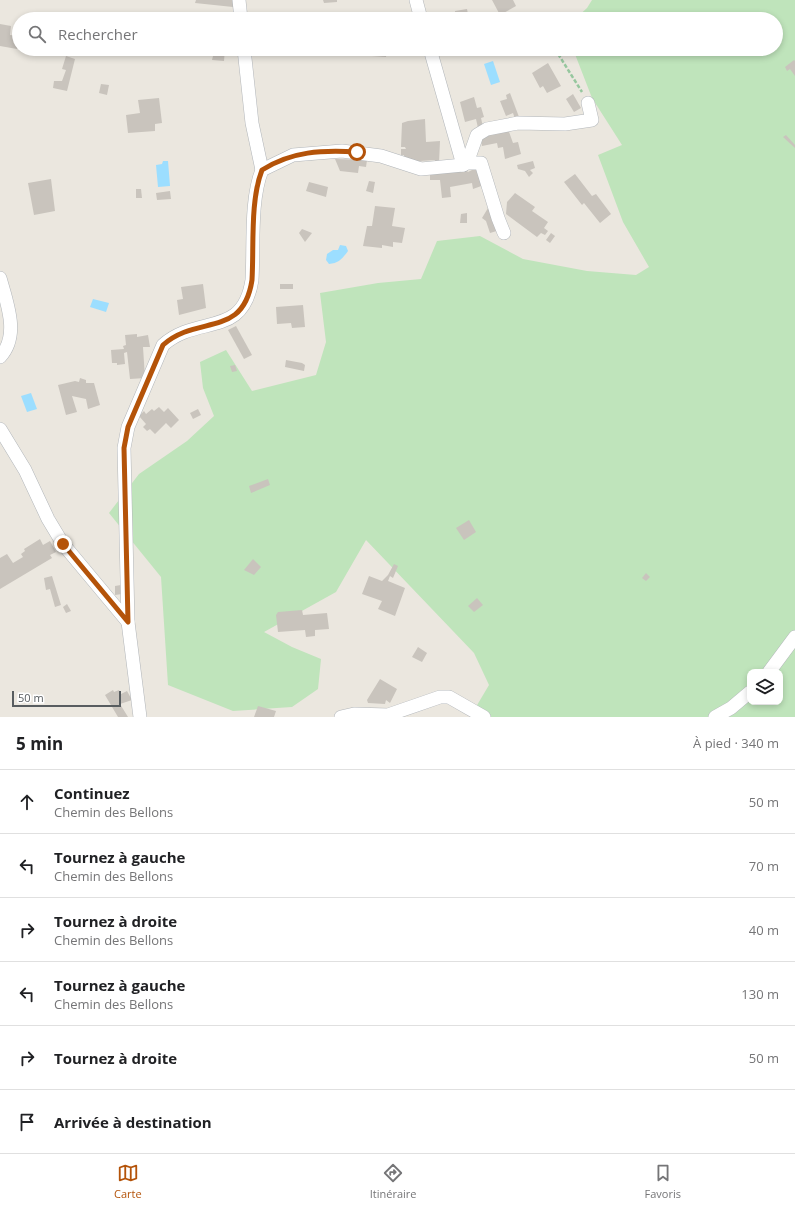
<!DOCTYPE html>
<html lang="fr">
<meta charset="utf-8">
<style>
body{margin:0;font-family:"Open Sans",sans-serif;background:#f6f6f6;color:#202124}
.controls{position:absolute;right:12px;bottom:12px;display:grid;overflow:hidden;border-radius:8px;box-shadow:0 2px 6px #0003}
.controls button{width:36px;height:36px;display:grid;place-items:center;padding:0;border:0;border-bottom:1px solid #e0e0e0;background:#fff;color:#202124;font:20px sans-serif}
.scale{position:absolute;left:12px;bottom:10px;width:109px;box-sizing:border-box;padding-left:4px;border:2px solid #585d60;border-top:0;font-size:11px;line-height:14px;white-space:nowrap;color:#585d60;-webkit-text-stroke:3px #fff;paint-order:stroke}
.stop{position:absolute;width:12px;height:12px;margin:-9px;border:3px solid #b45309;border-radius:50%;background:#fff}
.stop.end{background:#b45309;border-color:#fff;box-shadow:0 1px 4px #0008}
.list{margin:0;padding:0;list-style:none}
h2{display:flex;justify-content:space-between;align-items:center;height:52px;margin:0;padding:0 16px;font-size:17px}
h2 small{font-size:13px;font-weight:400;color:#757577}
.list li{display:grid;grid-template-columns:26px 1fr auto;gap:12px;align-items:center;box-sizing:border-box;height:64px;padding:0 16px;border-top:1px solid #e0e0e0}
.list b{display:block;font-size:15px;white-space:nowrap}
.list p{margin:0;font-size:13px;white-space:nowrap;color:#757577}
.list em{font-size:13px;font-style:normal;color:#757577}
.icon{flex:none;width:22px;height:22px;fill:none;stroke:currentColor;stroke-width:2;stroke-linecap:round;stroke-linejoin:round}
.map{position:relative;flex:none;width:795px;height:717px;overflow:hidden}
.search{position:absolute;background:#fff;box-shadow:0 2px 6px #0003;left:12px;right:12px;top:12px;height:44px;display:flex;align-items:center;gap:10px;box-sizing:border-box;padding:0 14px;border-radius:22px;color:#757577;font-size:15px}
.sheet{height:436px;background:#fff}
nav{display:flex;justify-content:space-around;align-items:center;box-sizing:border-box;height:56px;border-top:1px solid #e0e0e0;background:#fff;font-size:11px;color:#757577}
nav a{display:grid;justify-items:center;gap:2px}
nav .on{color:#b45309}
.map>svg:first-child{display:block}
.green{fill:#bfe4bb;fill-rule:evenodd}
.water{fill:#9cdeff}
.building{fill:#c9c4bd}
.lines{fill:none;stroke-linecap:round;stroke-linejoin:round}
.minor-casing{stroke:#b2b6ba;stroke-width:14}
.path{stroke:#96c79e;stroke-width:2.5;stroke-dasharray:4 2;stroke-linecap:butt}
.minor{stroke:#fff;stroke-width:13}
.route{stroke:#b45309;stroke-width:5}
</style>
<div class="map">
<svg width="795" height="717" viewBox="0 0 795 717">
<rect width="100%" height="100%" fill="#ebe7df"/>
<path class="green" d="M592,0h203v717h-325l19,-32 -15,-32 -108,-113 -30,52 -72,40 28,15 29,12 -3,30 -26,18 -59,4 -65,-26 -7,-108 -52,-64 30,-39 48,-33 27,-25 -11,-28 -3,-26 26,-12 26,41 64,-16 10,-33 -6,-49 58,-10 43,-4 16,-38 43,-5 43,23 64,12 49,4 13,-8 -26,-45 -25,-67 24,-10 -30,-47 -19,-49h203v-30h-201l12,-11zM750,672h30v30h-30z"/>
<g class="water">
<path d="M493,61l7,21 -9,3 -7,-21z"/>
<path d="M163,161h5l2,25 -12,1 -2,-22 6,-1z"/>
<path d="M340,245l6,1 2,5c-6,8 -9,12 -19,13l-3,-4 1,-6 6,-4h5z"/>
<path d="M93,299l16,4 -3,9 -16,-5z"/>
<path d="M31,393l6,16 -10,3 -6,-16z"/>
</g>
<g class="building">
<path d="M196,0h37v7l-38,-4z"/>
<path d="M323,0h14v2l-13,1z"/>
<path d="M492,0h21l3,6 -16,9z"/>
<path d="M467,9l2,10h-24v-2l10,-3v-3z"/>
<path d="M0,24l11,2 -1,9 9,1 -2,13 -17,-3z"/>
<path d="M75,49l6,2 -3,5 -5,-4z"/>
<path d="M194,49h31l-1,12 -12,-1 1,-4 -19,-2z"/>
<path d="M359,49h28l-1,8 -28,-2z"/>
<path d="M592,49h8l1,1 -9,5 -3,-5z"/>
<path d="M66,56l9,3 -8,32 -14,-3 1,-7h8l4,-11 -4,-1z"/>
<path d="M794,60l1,1v15l-5,-7 -3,2 -2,-4z"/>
<path d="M548,63l13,23 -14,7 -4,-7 -3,2 -8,-15z"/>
<path d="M101,84l8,1 -2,10 -8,-2z"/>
<path d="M510,93l9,24 -4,2 -2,-6 -7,3 -6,-15 7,-2 -1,-4z"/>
<path d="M573,94l8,14 -7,4 -8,-13z"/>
<path d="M474,97l3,11 4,-1 3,10 -3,1 2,9 -5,1 -2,-9 -11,3 -5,-20z"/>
<path d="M159,98l3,25 -7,1v7l-27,2 -2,-18 14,-2 -2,-13z"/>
<path d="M425,119l1,23 14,-1 -1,22h-4v-3l-31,2v-7h-3v-6h5l-1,-2h-4l1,-24 6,-2z"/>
<path d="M508,129l5,14 5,-1 3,12 -16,5 -2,-12 -5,1 -1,-5 -15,3 -2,-10z"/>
<path d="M786,135l9,10v3l-12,-11z"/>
<path d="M335,159l32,1 -1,7 -7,-1 -1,7 -18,-2z"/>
<path d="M533,161l2,7 -5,2 3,3 -4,4 -4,-6 -7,-2 -1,-4z"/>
<path d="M478,167l6,18 -11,4 -1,-6 -22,4 1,10 -9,1 -2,-18h-10v-10l35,-1 3,3z"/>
<path d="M575,174l17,22 4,-2 15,20 -11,9 -16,-20 -2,2 -18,-23z"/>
<path d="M51,179l4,32 -21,4 -6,-32z"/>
<path d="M369,181l6,1 -2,11 -7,-2z"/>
<path d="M309,182l19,5 -2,10 -20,-6z"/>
<path d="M136,189h5l1,9h-6z"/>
<path d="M170,191l1,8 -14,1 -1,-7z"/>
<path d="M515,193l20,14 -3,4 16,11 -4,6 4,3 -3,4 -4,-2 -4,4 -31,-23 1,-12z"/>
<path d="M491,203l9,27 -10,3 -4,-12 -4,-3z"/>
<path d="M375,206l20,2 -3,18 13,2 -3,15 -9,-1v5l-11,-2v3l-19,-2 4,-20h5z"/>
<path d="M467,213v10h-7l1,-9z"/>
<path d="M302,229l10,4 -7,9 -6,-9z"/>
<path d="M551,233l4,3 -5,7 -4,-3z"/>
<path d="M203,284l3,24 -27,7 -2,-15 6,-1 -2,-12z"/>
<rect x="280" y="284" width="13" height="5"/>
<path d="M303,305l2,22 -13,1 -1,-5 -14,1 -1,-17z"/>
<path d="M236,326l16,29 -8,4 -16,-29z"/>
<path d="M137,334v3l11,-2 2,12h-7l2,31 -15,1 -3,-27 -3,1 1,11 -8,1v-2h-5l-1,-13 13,-1 -1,-3 3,-1 -1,-10z"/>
<path d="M286,360l16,3 3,2 -1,6 -19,-4z"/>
<path d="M235,365l2,6 -5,1 -2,-6z"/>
<path d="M80,378l6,2v3h8l6,22 -12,4 -2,-10 -14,-3 5,16 -11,3 -8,-30 17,-4 4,1z"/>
<path d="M159,407l5,5 4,-4 11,12 -8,8 -5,-5 -11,11 -5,-5 -3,2 -4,-4 3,-3 -7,-8 5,-5 2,3 6,-5 2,2z"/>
<path d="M198,409l3,6 -8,4 -3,-6z"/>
<path d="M268,479l2,6 -19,8 -2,-7z"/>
<path d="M469,520l7,12 -12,8 -8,-12z"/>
<path d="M40,539l3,6 7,-4 6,11 -6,3 2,3 -52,31v-31l7,-4 6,9 10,-6 -2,-3 4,-3 -1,-2z"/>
<path d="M253,559l8,8 -7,8 -10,-5z"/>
<path d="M394,564l4,2 -5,12 -3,-2 -2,5 17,7 -10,28 -17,-7 4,-8 -20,-7 7,-18 13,5 6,-6z"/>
<path d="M646,573l4,4 -4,4 -4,-3z"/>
<path d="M52,576l9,29 -6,2 -5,-18 -4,1 -2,-12z"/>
<path d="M121,585l1,9 -7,1v-9z"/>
<path d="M477,598l6,7 -9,7 -6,-6z"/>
<path d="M67,604l4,7 -5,2 -3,-6z"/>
<path d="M302,610l1,5 24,-2 2,16 -14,1v6l-9,1 -1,-7 -27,2 -2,-17 2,-3z"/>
<path d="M418,647l9,6 -5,9 -10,-5z"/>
<path d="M380,679l17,10 -7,14 -4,-3 -1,4 -17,-1 -1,-3z"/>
<path d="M113,690l1,2 5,-2 2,4 6,-3 5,9 -12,4 8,13h-10l-13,-22z"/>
<path d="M258,706l18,5 -2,6h-20z"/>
</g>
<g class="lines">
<g class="minor-casing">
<g id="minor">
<path d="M239,0l2,19"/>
<path d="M416,0l5,19"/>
<path d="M244,49l8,74 10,47"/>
<path d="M430,49l33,116"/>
<path d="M467,163l10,-28 10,-6 31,-6 47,1 27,-4 -4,-17"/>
<path d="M0,278c7,25 20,58 0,79"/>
<path d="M0,429l25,41 23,49 15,25 65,78"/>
<path d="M769,672l26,-35"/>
<path d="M140,717l-12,-95 -4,-174 4,-21 35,-82c35,-31 80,-6 89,-65 2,-34 -2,-80 10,-110l31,-15 49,-4 39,5 40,13 42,-4 4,-2h14l17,55 6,15"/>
<path d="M341,717l13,-3 34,1 52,-18h9l35,20"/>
<path d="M715,717l16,-9 19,-16"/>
</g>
</g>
<path class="path" d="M555,49l27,43"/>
<use href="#minor" class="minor"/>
</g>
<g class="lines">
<path class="route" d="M63,544l65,78 -4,-174 4,-21 35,-82c35,-31 80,-6 89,-65 2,-34 -2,-79 10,-110 30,-19 60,-20 95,-18"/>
</g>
</svg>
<div class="controls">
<button><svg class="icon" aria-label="layers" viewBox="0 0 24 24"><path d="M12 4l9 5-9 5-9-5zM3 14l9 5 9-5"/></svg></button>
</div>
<div class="scale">50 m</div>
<div class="stop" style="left:357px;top:152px"></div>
<div class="stop end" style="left:63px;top:544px"></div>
<div class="search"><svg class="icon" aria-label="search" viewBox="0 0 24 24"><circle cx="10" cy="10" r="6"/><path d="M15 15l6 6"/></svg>Rechercher</div>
</div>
<section class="sheet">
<h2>5 min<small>À pied · 340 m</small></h2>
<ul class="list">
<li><svg class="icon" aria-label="ahead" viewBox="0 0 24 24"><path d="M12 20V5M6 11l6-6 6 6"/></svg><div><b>Continuez</b><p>Chemin des Bellons</p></div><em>50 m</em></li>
<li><svg class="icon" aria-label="left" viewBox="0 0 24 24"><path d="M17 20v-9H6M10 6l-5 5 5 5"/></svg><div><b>Tournez à gauche</b><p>Chemin des Bellons</p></div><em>70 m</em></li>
<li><svg class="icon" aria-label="right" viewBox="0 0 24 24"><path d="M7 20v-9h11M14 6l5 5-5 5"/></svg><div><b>Tournez à droite</b><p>Chemin des Bellons</p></div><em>40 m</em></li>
<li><svg class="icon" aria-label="left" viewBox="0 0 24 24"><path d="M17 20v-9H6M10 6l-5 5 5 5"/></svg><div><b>Tournez à gauche</b><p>Chemin des Bellons</p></div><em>130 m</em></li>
<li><svg class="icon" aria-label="right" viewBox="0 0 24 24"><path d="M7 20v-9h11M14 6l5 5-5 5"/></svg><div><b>Tournez à droite</b></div><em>50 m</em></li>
<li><svg class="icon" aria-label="arrive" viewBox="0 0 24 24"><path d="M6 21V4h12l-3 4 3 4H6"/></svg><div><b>Arrivée à destination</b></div></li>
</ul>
</section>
<nav>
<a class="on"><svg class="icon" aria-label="map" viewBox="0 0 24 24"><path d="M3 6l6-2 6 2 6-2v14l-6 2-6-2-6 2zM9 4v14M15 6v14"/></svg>Carte</a>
<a><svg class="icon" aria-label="directions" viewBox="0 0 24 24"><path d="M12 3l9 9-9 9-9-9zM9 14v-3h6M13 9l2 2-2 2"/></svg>Itinéraire</a>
<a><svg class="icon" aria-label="saved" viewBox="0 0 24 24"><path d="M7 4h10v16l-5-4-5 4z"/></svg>Favoris</a>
</nav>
